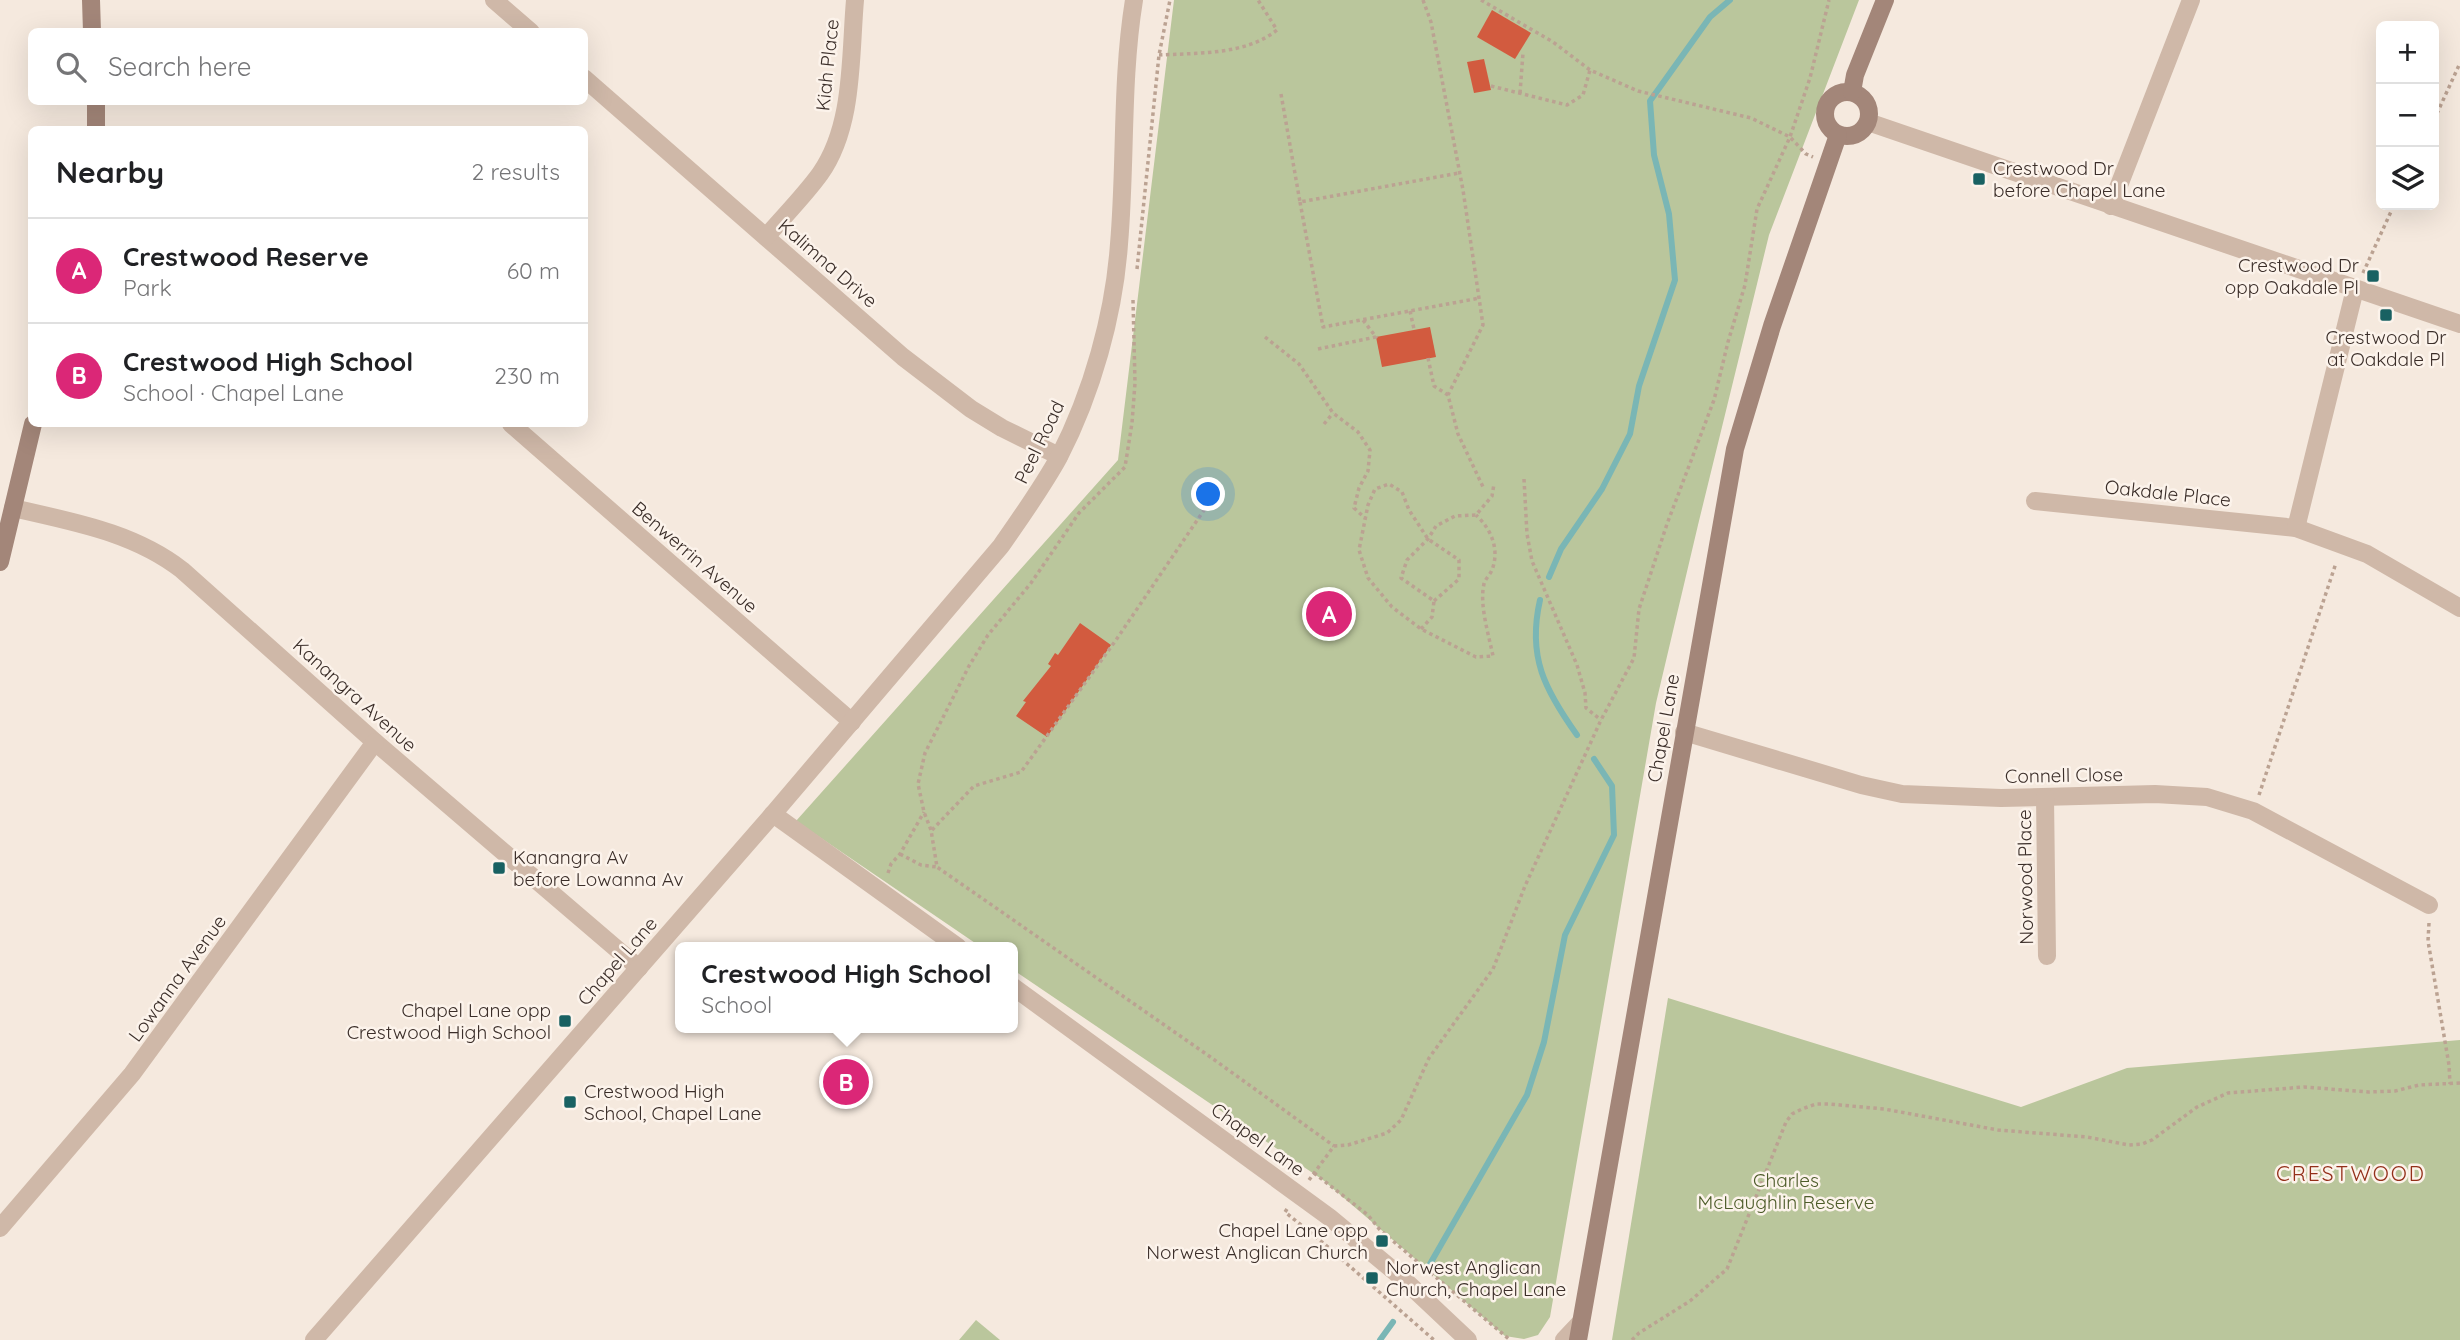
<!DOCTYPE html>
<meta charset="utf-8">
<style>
body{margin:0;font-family:Quicksand,sans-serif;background:#f2f2f2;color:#202124}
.controls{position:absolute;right:21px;top:21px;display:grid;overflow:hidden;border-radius:10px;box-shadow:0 7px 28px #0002}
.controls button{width:63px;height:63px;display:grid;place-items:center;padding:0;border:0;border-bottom:2px solid #e0e0e0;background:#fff;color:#202124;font:35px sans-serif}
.you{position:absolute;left:1209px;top:495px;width:24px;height:24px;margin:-18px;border:5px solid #fff;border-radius:50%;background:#1a73e8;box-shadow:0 0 0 10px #1a73e833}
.badge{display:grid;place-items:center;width:46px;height:46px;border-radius:50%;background:#db2777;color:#fff;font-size:23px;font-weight:700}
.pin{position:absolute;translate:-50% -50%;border:4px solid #fff;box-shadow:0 2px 7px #0006}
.popup{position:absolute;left:675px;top:942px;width:343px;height:91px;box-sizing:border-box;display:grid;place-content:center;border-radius:10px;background:#fff;filter:drop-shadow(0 2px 5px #0005);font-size:23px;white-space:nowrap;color:#757577}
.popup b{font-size:26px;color:#202124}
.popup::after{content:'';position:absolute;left:50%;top:100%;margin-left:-14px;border:14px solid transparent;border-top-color:#fff}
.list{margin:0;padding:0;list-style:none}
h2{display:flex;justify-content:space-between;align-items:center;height:91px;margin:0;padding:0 28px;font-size:30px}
h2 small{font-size:23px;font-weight:400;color:#757577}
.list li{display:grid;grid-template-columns:46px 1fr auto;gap:21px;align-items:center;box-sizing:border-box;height:105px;padding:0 28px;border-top:2px solid #e0e0e0}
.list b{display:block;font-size:26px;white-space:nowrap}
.list p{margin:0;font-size:23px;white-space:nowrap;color:#757577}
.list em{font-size:23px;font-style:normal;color:#757577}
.icon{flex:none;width:38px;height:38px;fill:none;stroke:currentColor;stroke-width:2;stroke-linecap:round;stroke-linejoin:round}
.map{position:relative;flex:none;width:2460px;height:1340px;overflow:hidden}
.search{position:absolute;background:#fff;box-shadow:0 7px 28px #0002;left:28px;top:28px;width:560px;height:77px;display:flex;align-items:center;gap:18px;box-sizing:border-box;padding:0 24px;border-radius:10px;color:#757577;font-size:26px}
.panel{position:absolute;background:#fff;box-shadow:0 7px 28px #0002;left:28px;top:126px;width:560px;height:301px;border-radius:10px}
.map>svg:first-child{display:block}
.green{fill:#bac69c}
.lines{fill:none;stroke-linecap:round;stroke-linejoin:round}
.stream{stroke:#7ab6b5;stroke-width:6}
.building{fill:#d25b3f}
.path{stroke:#bba292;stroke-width:3.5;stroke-dasharray:3.5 3.5;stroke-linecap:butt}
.minor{stroke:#cfb8a8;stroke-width:18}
.tertiary{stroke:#cfb8a8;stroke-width:18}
.secondary{stroke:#a38679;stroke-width:18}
.poi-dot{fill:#196162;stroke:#fcf3eb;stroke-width:2.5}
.labels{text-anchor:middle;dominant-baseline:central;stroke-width:5;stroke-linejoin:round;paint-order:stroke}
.street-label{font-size:19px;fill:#3b2e29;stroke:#fcf3eb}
.poi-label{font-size:19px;fill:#3b2e29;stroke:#fcf3eb;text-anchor:start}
.park-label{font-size:19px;fill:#4d5c2a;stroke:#fcf3eb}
.neighbourhood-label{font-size:21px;letter-spacing:2px;fill:#932f19;stroke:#fcf3eb}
</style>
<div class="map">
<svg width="2460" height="1340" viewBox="0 0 2460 1340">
<rect width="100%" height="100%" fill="#f5e9de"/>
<g class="green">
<path d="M1174,0h685l-90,235 -71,290 -42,178 -106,614 -12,18 -14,4 -19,-3 -182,-156 -311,-211v-22h-31l-185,-126 322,-361z"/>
<path d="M1668,998l353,109 106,-39 333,-28v300h-848z"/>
<path d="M976,1320l24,20h-41z"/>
</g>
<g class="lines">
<g class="stream">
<path d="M1549,577l12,-28 41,-60 28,-55 9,-48 36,-106 -6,-66 -15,-59 -4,-54 60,-84 20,-17"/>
<path d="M1540,600c-13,57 5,90 37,135"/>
<path d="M1430,1264l97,-169 17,-53 21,-107 49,-100 -2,-49 -18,-27"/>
<path d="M1380,1340l13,-18"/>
</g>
</g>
<g class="building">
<path d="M1492,10l39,23 -16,26 -38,-22z"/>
<path d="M1484,59l7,31 -17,3 -7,-31z"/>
<path d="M1430,327l6,30 -54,10 -6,-30z"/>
<path d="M1080,623l31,22 -64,92 -31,-21 10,-14 -3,-1 28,-35 -3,-2 7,-11 3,2z"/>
</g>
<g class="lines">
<g class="path">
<path d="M1423,0l8,22 32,168 20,135 -35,70 10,39 26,55"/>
<path d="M1481,0l72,42 37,28 48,21 113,27 39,19 16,17 7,3"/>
<path d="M1159,55c38,-2 87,0 118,-25l-19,-30"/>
<path d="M1491,86l76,19 16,-10 7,-25"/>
<path d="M1520,93l3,-40"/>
<path d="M1281,94l19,108 159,-29"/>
<path d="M2434,120l26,-57"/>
<path d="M1300,202l23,125 157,-29"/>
<path d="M1137,269l22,-214 11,-55"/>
<path d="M2363,273l31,-68"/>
<path d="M1133,300l2,83 -3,40 -7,44 -46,46 -48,70 -43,52 -19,31 -44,87 -7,31 6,28 7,18 6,37 272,189 125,90"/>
<path d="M1410,311l4,18"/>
<path d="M1265,337l34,27 34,49 25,19 12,18 -2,21 -9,17 -5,20 11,10"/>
<path d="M1318,349l58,-12 -13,-17"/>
<path d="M1428,358l6,28 14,9"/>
<path d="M1324,424l9,-11"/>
<path d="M1524,479l3,55 5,27 45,104 8,28 1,15 15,12"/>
<path d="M1434,601l25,-22v-19l-31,-21 -19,-29 -7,-18 -13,-8 -14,5 -7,16 -9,45 9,28 24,29 29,22 55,28 17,-1c-4,-20 -14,-52 -9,-72 1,-5 6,-9 8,-14 8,-21 -1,-41 -16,-55"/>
<path d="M1421,629l11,-12 2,-16 -33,-23 6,-18 21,-21 8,-13 19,-10 21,-1 16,-19 2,-12"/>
<path d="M2259,795l77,-232"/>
<path d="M932,830l42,-44 47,-14 95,-132 103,-152"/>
<path d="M900,854l21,11 16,2"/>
<path d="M888,873l3,-9 9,-10 24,-42"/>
<path d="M2429,923l-1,18 21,124 1,19"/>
<path d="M1314,1173l54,42 12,15 130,110"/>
<path d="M1309,1180l25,-34 14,-1 39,-12 14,-13 28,-62 64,-89 32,-83 76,-166 33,-62 5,-49 28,-85 47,-124 14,-58 17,-57 12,-76 33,-72 20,-59 19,-78"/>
<path d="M1287,1209l-2,3 37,30 112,98"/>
<path d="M1632,1340l7,-7 51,-32 37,-32 59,-147 6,-8 10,-5 14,-5h13l55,5 114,21 89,7 42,8 13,-1 10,-4 45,-33 31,-14 76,-6 64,5 27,-1 24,-6 41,-2"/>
</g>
<g class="minor">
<path d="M494,0l37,32"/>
<path d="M584,78l319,279 68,52 31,19 57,28"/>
<path d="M2111,206l80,-206"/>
<path d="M766,237c18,-21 38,-41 54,-63 34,-48 30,-117 35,-174"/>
<path d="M511,424l341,298"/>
<path d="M2035,501l261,27 71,26 93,54"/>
<path d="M13,508c60,14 120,24 169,62l193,172 264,226"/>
<path d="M2296,528l59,-239"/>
<path d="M1684,732l177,53 41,9 99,4 154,-4 52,3 46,14 176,94"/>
<path d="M2045,797l2,159"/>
<path d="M0,1228l132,-154 243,-332"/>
<path d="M314,1340l459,-526"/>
</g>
<g class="tertiary">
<path d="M1868,122l592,202"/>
<path d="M958,947l-185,-133 228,-268c20,-29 41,-58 58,-89 33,-64 55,-142 60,-213 7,-81 2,-164 15,-244"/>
<path d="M1012,986l317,231 71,59 68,64"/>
<path d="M1564,1340l17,-18"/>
</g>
<g class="secondary">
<path d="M91,0l1,32"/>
<circle cx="1847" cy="114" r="22"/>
<path d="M1852,92l3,-17 30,-75"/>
<path d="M96,130v-28"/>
<path d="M0,562l33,-138"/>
<path d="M1578,1340l157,-891 37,-123 66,-191"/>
</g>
</g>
<g class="poi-dot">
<rect x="1972" y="172" width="14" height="14" rx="3.5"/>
<rect x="2366" y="269" width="14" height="14" rx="3.5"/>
<rect x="2379" y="308" width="14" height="14" rx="3.5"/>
<rect x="492" y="861" width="14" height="14" rx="3.5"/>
<rect x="558" y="1014" width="14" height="14" rx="3.5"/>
<rect x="563" y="1095" width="14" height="14" rx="3.5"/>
<rect x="1375" y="1234" width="14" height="14" rx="3.5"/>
<rect x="1365" y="1271" width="14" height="14" rx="3.5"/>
</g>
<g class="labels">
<g class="street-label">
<text transform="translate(827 65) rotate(-84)">Kiah Place</text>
<text transform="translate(828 263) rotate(41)">Kalimna Drive</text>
<text transform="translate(1039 442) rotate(-64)">Peel Road</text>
<text transform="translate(2168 493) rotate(6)">Oakdale Place</text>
<text transform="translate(695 557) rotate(41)">Benwerrin Avenue</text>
<text transform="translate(355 695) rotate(42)">Kanangra Avenue</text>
<text transform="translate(1663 728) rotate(-80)">Chapel Lane</text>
<text transform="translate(2064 775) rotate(-1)">Connell Close</text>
<text transform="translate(2025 877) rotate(-91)">Norwood Place</text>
<text transform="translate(617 961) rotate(-49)">Chapel Lane</text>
<text transform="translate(177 978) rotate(-54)">Lowanna Avenue</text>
<text transform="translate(1258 1139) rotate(36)">Chapel Lane</text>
</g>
<g class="poi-label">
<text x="1993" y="168">Crestwood Dr<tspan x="1993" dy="22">before Chapel Lane</tspan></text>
<text x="2359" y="265" text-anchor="end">Crestwood Dr<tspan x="2359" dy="22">opp Oakdale Pl</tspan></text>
<text x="2386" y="337" text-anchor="middle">Crestwood Dr<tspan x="2386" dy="22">at Oakdale Pl</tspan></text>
<text x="513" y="857">Kanangra Av<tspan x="513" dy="22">before Lowanna Av</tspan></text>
<text x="551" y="1010" text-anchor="end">Chapel Lane opp<tspan x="551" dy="22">Crestwood High School</tspan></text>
<text x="584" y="1091">Crestwood High<tspan x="584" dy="22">School, Chapel Lane</tspan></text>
<text x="1368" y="1230" text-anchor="end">Chapel Lane opp<tspan x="1368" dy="22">Norwest Anglican Church</tspan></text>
<text x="1386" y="1267">Norwest Anglican<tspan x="1386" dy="22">Church, Chapel Lane</tspan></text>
</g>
<g class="park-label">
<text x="1786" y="1180">Charles<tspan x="1786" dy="22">McLaughlin Reserve</tspan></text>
</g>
<g class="neighbourhood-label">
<text x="2351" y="1173">CRESTWOOD</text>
</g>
</g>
</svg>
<div class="controls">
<button>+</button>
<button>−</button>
<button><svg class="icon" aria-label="layers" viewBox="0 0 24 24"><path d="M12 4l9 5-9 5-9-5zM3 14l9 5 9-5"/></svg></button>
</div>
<div class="you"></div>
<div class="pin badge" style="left:1329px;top:614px">A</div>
<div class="pin badge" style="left:846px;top:1082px">B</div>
<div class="popup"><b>Crestwood High School</b>School</div>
<div class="search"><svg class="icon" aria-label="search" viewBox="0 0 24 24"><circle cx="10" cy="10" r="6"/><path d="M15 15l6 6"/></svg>Search here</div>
<section class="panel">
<h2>Nearby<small>2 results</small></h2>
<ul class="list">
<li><span class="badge">A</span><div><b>Crestwood Reserve</b><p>Park</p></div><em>60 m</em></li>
<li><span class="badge">B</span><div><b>Crestwood High School</b><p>School · Chapel Lane</p></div><em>230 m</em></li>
</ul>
</section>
</div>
